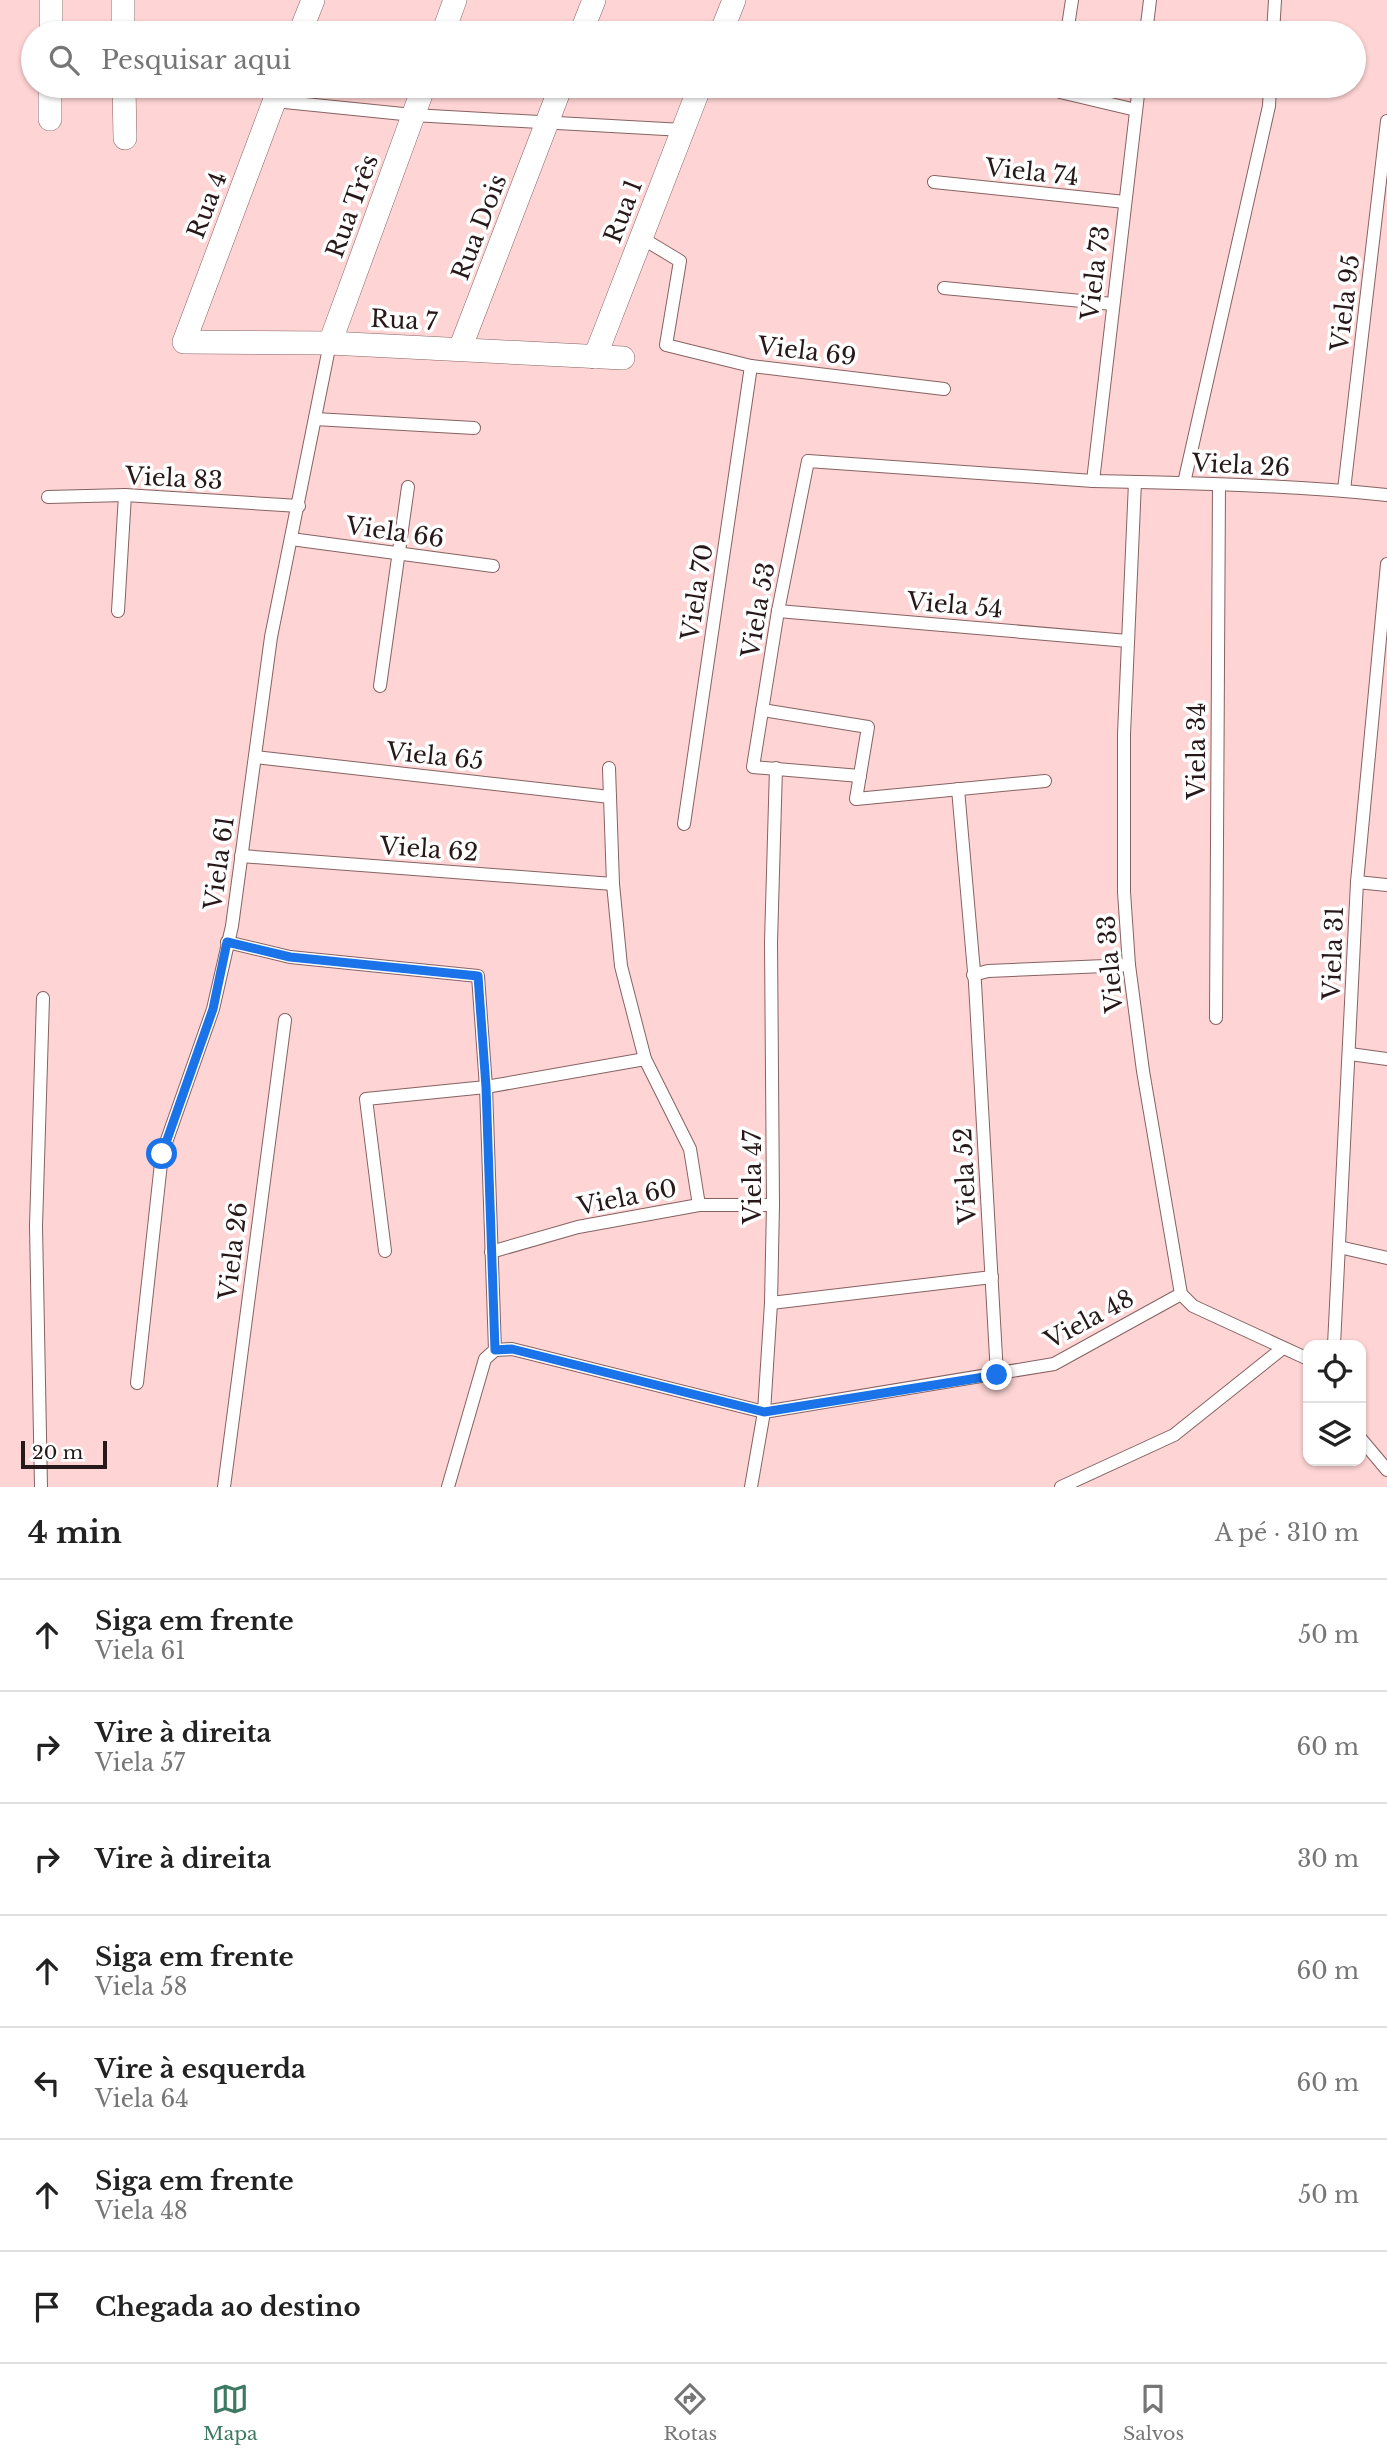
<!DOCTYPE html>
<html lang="pt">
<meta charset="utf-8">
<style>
body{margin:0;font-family:"Libre Baskerville",serif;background:#f6f6f6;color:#222}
.controls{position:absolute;right:21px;bottom:21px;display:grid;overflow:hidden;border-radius:14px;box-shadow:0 2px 5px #0004}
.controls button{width:63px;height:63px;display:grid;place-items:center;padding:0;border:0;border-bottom:2px solid #e0e0e0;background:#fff;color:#222;font:35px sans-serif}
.scale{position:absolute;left:21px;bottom:18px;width:86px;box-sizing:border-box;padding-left:7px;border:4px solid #271919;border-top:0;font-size:19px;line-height:24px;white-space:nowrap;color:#271919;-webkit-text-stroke:5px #fff;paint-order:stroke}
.stop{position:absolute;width:21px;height:21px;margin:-16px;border:5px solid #1a73e8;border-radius:50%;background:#fff}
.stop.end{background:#1a73e8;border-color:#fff;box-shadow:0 2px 7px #0008}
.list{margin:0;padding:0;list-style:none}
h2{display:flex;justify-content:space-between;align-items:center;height:91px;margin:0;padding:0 28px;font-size:30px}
h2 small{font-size:23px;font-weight:400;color:#767676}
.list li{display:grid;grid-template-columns:46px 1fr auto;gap:21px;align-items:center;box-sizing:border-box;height:112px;padding:0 28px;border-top:2px solid #e0e0e0}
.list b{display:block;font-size:26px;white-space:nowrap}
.list p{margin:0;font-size:23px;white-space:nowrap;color:#767676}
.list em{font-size:23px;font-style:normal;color:#767676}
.icon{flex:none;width:38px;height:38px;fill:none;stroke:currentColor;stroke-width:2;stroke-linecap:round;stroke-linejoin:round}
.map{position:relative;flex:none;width:1387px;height:1487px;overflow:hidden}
.search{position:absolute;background:#fff;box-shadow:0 2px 5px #0004;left:21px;right:21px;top:21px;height:77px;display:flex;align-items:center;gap:18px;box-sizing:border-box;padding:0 24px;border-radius:38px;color:#767676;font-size:26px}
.sheet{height:875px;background:#fff}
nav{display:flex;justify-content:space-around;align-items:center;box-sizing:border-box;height:98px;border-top:2px solid #e0e0e0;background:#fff;font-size:19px;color:#767676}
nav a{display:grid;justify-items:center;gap:4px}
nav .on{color:#3d7963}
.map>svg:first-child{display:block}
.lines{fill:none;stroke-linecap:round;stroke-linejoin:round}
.service-casing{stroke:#876262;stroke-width:14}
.minor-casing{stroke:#876262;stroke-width:24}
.service{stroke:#fff;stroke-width:12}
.minor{stroke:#fff;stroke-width:23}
.route{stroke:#1a73e8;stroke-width:9}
.labels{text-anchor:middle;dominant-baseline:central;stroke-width:7;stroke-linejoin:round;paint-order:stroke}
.street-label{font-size:24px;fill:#271919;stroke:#fff}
</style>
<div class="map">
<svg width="1387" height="1487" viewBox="0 0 1387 1487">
<rect width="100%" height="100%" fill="#fed4d4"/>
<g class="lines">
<g class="service-casing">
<g id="service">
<path d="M1067,33l5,-33"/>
<path d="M1146,33l4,-33"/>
<path d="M1273,33l2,-33"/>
<path d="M1061,86l-1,6 76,18"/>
<path d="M1139,86l-46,395c98,2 196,4 294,14"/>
<path d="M275,101l138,14 270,15"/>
<path d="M934,182l191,20"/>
<path d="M640,237l40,24 -14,84 85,21 193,23"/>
<path d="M944,288l169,16"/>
<path d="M315,419l159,9"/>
<path d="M1135,482l-11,252v158l5,73 14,106 38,223 12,12 115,53"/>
<path d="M1184,483l85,-377 1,-20"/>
<path d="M1344,490l43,-369"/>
<path d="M48,497l77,-2 174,11"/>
<path d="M291,539l202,27"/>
<path d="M118,611l7,-116"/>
<path d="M778,611l350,30"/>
<path d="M380,686l28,-199"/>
<path d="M762,710l106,17 -12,72 189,-18"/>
<path d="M255,757l355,40"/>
<path d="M609,768l4,116 8,82 24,93 45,90 9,56"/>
<path d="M860,776l-107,-9 25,-156 30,-150 285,20"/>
<path d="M958,789l17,194 22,392"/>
<path d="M684,824l67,-458"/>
<path d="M241,856l372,28"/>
<path d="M1357,882l30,3"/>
<path d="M227,942l63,15 188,19 8,111 9,263"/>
<path d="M973,975l15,-4 141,-6"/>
<path d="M1216,1018l3,-533"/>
<path d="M1350,1054l37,5"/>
<path d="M1339,1247l48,11"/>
<path d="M385,1251l-19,-152 120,-12 159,-28"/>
<path d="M491,1252l87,-25 121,-22h74"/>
<path d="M771,1303l221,-26"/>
<path d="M1334,1345l23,-463 30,-318"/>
<path d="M137,1383l25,-229 51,-145 19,-83 39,-289 59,-294"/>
<path d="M1361,1439l26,31"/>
<path d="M41,1487l-5,-261 7,-228"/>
<path d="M224,1487l61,-467"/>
<path d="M448,1487l37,-128 10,-9 17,-1 252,63 290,-48 127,-70"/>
<path d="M751,1487l13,-75 7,-109 2,-98 -2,-263 5,-174"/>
<path d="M1061,1487l113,-52 109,-87"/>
</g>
</g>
<g class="minor-casing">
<g id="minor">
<path d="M123,0v33"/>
<path d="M51,33v-33"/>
<path d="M300,33l13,-33"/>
<path d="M443,33l12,-33"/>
<path d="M581,33l13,-33"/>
<path d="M721,33l13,-33"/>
<path d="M124,86l1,52"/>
<path d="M280,86l-96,256 146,1 293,15"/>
<path d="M50,119v-33"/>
<path d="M330,343l94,-257"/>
<path d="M460,349l101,-263"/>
<path d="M595,357l105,-271"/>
</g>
</g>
<use href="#service" class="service"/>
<use href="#minor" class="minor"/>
</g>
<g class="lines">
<path class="route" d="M162,1154l51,-145 14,-67 63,15 188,19 8,111 9,263 17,-1 252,63 233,-37"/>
</g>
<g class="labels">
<g class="street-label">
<text transform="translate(1032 172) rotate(6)">Viela 74</text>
<text transform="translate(207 205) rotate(-69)">Rua 4</text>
<text transform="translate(352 206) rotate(-70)">Rua Três</text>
<text transform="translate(623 211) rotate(-69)">Rua 1</text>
<text transform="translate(479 227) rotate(-69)">Rua Dois</text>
<text transform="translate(1095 273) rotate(-83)">Viela 73</text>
<text transform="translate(1345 303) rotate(-83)">Viela 95</text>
<text transform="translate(404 320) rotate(3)">Rua 7</text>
<text transform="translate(807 351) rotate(7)">Viela 69</text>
<text transform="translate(1241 465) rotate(3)">Viela 26</text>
<text transform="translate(174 478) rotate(3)">Viela 83</text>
<text transform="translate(395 532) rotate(8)">Viela 66</text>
<text transform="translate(697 592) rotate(-81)">Viela 70</text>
<text transform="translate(955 605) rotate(5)">Viela 54</text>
<text transform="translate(758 610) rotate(-80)">Viela 53</text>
<text transform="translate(1196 751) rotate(-90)">Viela 34</text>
<text transform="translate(435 756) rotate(6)">Viela 65</text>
<text transform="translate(429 849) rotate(4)">Viela 62</text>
<text transform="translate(219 863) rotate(-82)">Viela 61</text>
<text transform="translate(1333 953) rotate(-88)">Viela 31</text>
<text transform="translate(1110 964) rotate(-95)">Viela 33</text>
<text transform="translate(965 1176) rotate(-93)">Viela 52</text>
<text transform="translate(752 1177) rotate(-90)">Viela 47</text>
<text transform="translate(627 1197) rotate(-11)">Viela 60</text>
<text transform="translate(233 1251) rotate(-83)">Viela 26</text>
<text transform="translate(1089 1319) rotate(-28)">Viela 48</text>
</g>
</g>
</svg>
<div class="controls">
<button><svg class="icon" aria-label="locate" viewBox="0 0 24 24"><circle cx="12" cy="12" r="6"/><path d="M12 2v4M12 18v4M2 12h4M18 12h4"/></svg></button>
<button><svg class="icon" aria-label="layers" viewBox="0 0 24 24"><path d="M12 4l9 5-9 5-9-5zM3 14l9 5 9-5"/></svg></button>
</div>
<div class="scale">20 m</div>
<div class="stop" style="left:162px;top:1154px"></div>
<div class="stop end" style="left:997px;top:1375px"></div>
<div class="search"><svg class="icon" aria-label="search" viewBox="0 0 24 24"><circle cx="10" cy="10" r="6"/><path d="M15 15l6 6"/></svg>Pesquisar aqui</div>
</div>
<section class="sheet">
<h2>4 min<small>A pé · 310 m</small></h2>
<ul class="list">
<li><svg class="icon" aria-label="ahead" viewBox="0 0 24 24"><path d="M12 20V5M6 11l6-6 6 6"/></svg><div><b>Siga em frente</b><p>Viela 61</p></div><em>50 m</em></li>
<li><svg class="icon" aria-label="right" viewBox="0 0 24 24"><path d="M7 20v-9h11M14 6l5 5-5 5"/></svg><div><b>Vire à direita</b><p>Viela 57</p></div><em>60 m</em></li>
<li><svg class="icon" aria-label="right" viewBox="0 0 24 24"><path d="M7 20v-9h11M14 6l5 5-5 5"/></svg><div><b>Vire à direita</b></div><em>30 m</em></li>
<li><svg class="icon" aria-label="ahead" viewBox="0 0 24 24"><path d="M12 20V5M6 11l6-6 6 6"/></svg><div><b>Siga em frente</b><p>Viela 58</p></div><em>60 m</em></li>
<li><svg class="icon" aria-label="left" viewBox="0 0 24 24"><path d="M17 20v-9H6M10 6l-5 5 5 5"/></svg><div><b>Vire à esquerda</b><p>Viela 64</p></div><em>60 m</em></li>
<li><svg class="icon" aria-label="ahead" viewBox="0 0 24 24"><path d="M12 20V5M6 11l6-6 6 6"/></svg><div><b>Siga em frente</b><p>Viela 48</p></div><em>50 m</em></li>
<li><svg class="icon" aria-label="arrive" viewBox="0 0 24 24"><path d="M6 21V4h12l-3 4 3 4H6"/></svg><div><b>Chegada ao destino</b></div></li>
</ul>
</section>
<nav>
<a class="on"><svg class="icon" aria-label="map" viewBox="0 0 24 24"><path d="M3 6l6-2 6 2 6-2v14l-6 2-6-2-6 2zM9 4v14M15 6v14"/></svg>Mapa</a>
<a><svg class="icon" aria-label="directions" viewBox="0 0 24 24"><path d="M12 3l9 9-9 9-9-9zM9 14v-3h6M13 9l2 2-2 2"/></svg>Rotas</a>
<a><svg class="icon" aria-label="saved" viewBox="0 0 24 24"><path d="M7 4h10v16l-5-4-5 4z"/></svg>Salvos</a>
</nav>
